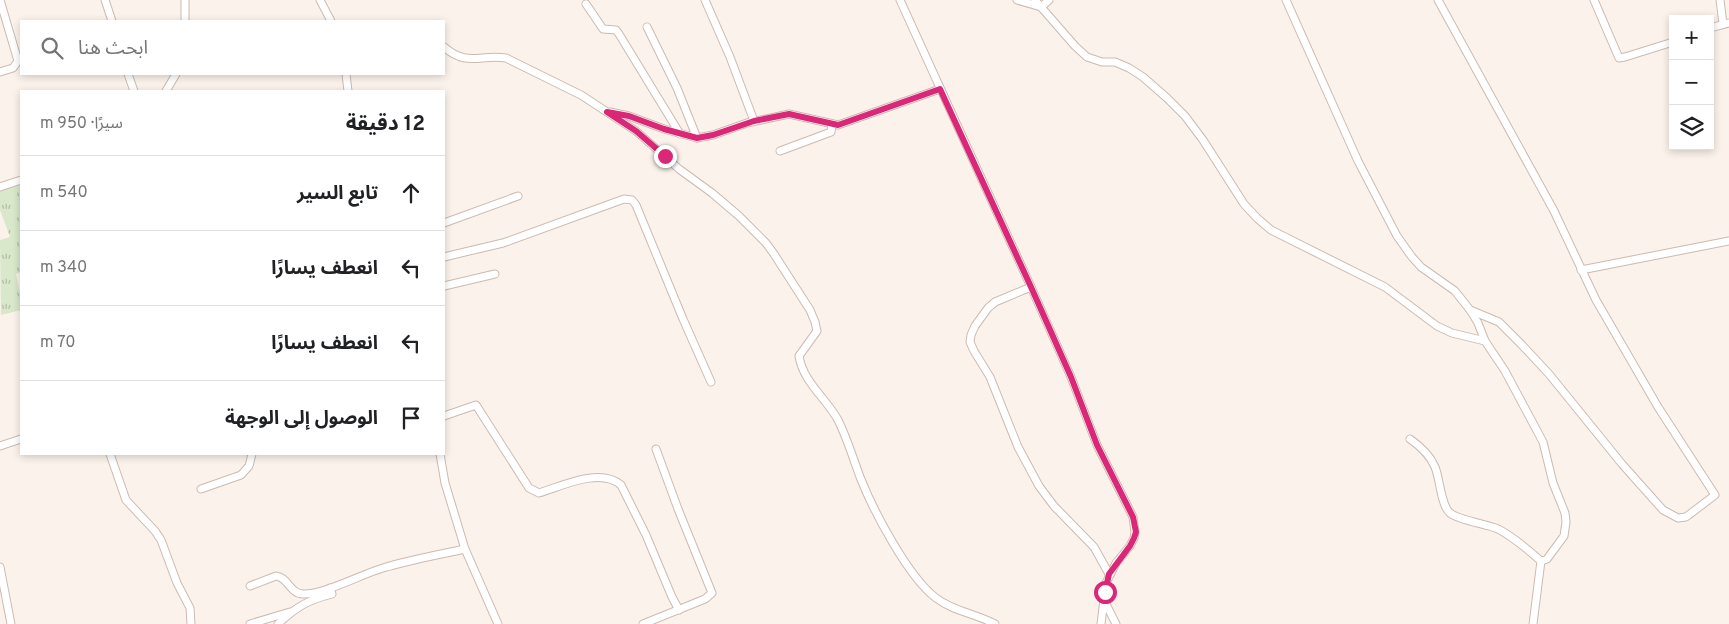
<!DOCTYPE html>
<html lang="ar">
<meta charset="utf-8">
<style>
body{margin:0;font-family:Overpass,"Noto Sans Arabic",sans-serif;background:#f6f6f6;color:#202124;direction:rtl}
.controls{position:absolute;right:15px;top:15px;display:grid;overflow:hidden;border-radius:0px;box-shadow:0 2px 8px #0003}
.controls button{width:45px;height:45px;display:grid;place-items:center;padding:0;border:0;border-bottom:1px solid #e0e0e0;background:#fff;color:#202124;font:25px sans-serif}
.stop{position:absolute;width:15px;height:15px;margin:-11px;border:4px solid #db2777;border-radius:50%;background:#fff}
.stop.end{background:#db2777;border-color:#fff;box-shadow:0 1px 5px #0008}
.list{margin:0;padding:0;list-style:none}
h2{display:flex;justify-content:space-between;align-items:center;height:65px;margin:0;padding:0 20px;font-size:21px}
h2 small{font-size:16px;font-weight:400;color:#757577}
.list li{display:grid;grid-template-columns:32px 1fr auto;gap:15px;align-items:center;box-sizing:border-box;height:75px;padding:0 20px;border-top:1px solid #e0e0e0}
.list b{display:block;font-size:19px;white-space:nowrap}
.list em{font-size:16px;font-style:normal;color:#757577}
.icon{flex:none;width:28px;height:28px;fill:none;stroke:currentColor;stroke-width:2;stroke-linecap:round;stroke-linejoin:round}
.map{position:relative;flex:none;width:1729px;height:624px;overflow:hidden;direction:ltr}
.search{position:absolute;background:#fff;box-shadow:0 2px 8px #0003;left:20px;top:20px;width:425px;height:55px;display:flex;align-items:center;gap:12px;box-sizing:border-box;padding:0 18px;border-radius:0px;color:#757577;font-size:19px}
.panel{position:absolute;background:#fff;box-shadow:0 2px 8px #0003;left:20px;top:90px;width:425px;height:365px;border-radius:0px;direction:rtl}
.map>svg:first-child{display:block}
.grass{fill:url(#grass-tufts)}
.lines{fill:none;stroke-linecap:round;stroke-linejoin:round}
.minor-casing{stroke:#ccbab1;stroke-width:9}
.minor{stroke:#fff;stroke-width:7}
.route{stroke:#db2777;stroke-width:6}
</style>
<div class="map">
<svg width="1729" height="624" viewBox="0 0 1729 624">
<defs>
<pattern id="grass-tufts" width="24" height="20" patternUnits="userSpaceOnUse" patternTransform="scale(1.25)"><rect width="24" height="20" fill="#d9e7ca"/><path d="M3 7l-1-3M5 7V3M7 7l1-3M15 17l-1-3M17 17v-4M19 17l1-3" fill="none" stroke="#b4bea6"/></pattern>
</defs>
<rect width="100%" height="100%" fill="#fbf3eb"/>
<path class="grass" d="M21,185v87l-5,2 5,23v13l-20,5 -1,-75 10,-3 -10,-27v-19z"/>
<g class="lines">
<g class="minor-casing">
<g id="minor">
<path d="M0,0l18,61 -5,7 -13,4"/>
<path d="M105,0l7,21"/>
<path d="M185,0v21"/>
<path d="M320,0l11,21"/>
<path d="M705,0l25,57 24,64"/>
<path d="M900,0l131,287 40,90 26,68 36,72 2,15 -1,6 -4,8 -14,17 -10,20 -5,41"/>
<path d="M1017,0l24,7 34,39 12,11 15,5h13l14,6 14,9 24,21 18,18 18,24 41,64 13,14 14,12 114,57 52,39 15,7 33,8"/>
<path d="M1035,0l6,7 8,-7"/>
<path d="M1286,0l72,161 39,75 15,21 9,10 34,24 15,19"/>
<path d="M1594,0l25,58 6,-1 48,-15"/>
<path d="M1720,0l3,24"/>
<path d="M586,4l17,25 13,1 3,4 61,100"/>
<path d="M647,27l30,61 20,50"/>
<path d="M1710,28l19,-5"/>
<path d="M444,47c23,20 36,7 62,11l75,37 55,36 43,38 33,24 27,23 27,27 8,11 36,56 5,12 2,9 -18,25c4,26 27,42 39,64 9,18 15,38 22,57 13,33 48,100 76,121 17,13 40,16 59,26"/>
<path d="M128,74l6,17"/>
<path d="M346,74l2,17"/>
<path d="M166,91l10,-17"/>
<path d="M610,112l19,4 35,13 33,9 16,-3 34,-12 42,-9 49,11 102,-36"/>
<path d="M780,151l51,-19 1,-8"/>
<path d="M0,187l21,-7"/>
<path d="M444,223l74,-27"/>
<path d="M444,257l59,-14 121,-44 8,1 4,5 47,114 28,63"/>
<path d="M1581,270l148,-29"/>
<path d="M444,286l51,-12"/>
<path d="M1031,287l-36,15 -7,6 -13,18 -4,9 -1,7 4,9 16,26 28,70 21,39 15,20 40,41 15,27"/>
<path d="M444,416l32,-11 53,83 10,5c23,-7 61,-26 82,-8l25,50 26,62 7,13"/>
<path d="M1410,439c10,7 20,16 25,28 5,12 6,39 15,46 8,7 36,11 48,16 16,8 29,20 43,32l6,-2 17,-23 2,-14 -1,-9 -12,-30 -10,-41 -38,-71 -20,-30 -7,-18 -8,-13 29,12 22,22 28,30 73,90 41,46 15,8 8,-1 29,-22 -57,-88 -62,-107 -42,-89 -116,-211"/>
<path d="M0,446l21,-7"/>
<path d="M110,454l16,46 29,31 6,9 16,43 13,25 1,16"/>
<path d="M440,454l5,29 20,66 33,75"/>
<path d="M201,489l40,-14 8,-9 3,-12"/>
<path d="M0,567l11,57"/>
<path d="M250,586l26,-10c12,1 14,18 27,18 20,1 59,-20 80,-26 26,-8 54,-13 82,-19"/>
<path d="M1105,602l11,22"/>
<path d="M250,624l40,-12"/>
<path d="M278,624c18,-17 30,-24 54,-30l-2,-6"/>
<path d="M643,624l62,-25 7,-6 -34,-84 -22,-60"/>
<path d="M1533,624l8,-63"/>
</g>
</g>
<use href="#minor" class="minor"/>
</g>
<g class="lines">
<path class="route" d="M665,156l-29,-25 -29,-19 22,4 35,13 33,9 16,-3 41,-14 35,-7 49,11 102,-36 91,198 40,90 26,68 36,72 3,15 -2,6 -4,8 -21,28 -4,18"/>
</g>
</svg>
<div class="controls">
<button>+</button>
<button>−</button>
<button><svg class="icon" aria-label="layers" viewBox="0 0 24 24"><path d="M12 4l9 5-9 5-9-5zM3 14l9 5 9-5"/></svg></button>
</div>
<div class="stop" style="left:1105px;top:592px"></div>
<div class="stop end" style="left:665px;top:156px"></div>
<div class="search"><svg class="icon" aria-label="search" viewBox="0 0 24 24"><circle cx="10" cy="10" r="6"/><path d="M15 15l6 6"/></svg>ابحث هنا</div>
<section class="panel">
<h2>12 دقيقة<small>سيرًا · 950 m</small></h2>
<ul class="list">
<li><svg class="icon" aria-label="ahead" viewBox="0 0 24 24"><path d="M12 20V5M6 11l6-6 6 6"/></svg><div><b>تابع السير</b></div><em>540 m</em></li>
<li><svg class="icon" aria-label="left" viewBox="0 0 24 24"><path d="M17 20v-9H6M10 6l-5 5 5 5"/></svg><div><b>انعطف يسارًا</b></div><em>340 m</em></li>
<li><svg class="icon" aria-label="left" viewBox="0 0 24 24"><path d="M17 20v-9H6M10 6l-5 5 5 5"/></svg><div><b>انعطف يسارًا</b></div><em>70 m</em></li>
<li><svg class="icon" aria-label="arrive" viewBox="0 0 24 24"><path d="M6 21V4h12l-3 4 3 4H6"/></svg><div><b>الوصول إلى الوجهة</b></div></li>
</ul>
</section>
</div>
